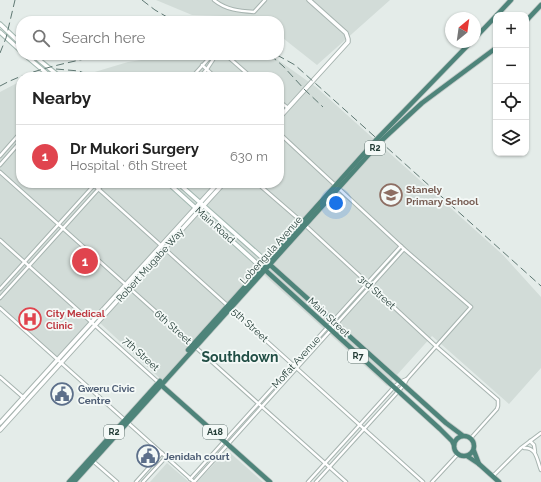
<!DOCTYPE html>
<meta charset="utf-8">
<style>
body{margin:0;font-family:Raleway,sans-serif;background:#f6f6f6;color:#222}
.controls{position:absolute;right:12px;top:12px;display:grid;overflow:hidden;border-radius:8px;box-shadow:0 1px 3px #0004}
.controls button{width:36px;height:36px;display:grid;place-items:center;padding:0;border:0;border-bottom:1px solid #e0e0e0;background:#fff;color:#222;font:20px sans-serif}
.compass{position:absolute;left:445px;top:12px;width:36px;height:36px;border-radius:50%;background:#fff;box-shadow:0 1px 3px #0004;rotate:29deg}
.you{position:absolute;left:336px;top:203px;width:14px;height:14px;margin:-10px;border:3px solid #fff;border-radius:50%;background:#1a73e8;box-shadow:0 0 0 6px #1a73e833}
.badge{display:grid;place-items:center;width:26px;height:26px;border-radius:50%;background:#7c5140;color:#fff;font-size:13px;font-weight:700}
.pin{position:absolute;translate:-50% -50%;border:2px solid #fff;box-shadow:0 1px 4px #0006}
.list{margin:0;padding:0;list-style:none}
h2{display:flex;justify-content:space-between;align-items:center;height:52px;margin:0;padding:0 16px;font-size:17px}
h2 small{font-size:13px;font-weight:400;color:#767676}
.list li{display:grid;grid-template-columns:26px 1fr auto;gap:12px;align-items:center;box-sizing:border-box;height:64px;padding:0 16px;border-top:1px solid #e0e0e0}
.list b{display:block;font-size:15px;white-space:nowrap}
.list p{margin:0;font-size:13px;white-space:nowrap;color:#767676}
.list em{font-size:13px;font-style:normal;color:#767676}
.icon{flex:none;width:22px;height:22px;fill:none;stroke:currentColor;stroke-width:2;stroke-linecap:round;stroke-linejoin:round}
.map{position:relative;flex:none;width:541px;height:482px;overflow:hidden}
.search{position:absolute;background:#fff;box-shadow:0 1px 3px #0004;left:16px;top:16px;width:268px;height:44px;display:flex;align-items:center;gap:10px;box-sizing:border-box;padding:0 14px;border-radius:16px;color:#767676;font-size:15px}
.panel{position:absolute;background:#fff;box-shadow:0 1px 3px #0004;left:16px;top:72px;width:268px;height:116px;border-radius:16px}
.map>svg:first-child{display:block}
.built{fill:#d2dcd8}
.lines{fill:none;stroke-linecap:round;stroke-linejoin:round}
.minor-casing{stroke:#a7b4b0;stroke-width:4.5}
.tertiary-casing{stroke:#a7b4b0;stroke-width:5.5}
.secondary-casing{stroke:#a3b8b1;stroke-width:5.5}
.trunk-casing{stroke:#c2c9c7;stroke-width:6}
.minor{stroke:#fff;stroke-width:2.5}
.tertiary{stroke:#fff;stroke-width:3.5}
.secondary{stroke:#fff;stroke-width:3.5}
.trunk{stroke:#4e847a;stroke-width:4.5}
.rail{stroke:#5f7873;stroke-width:1;stroke-dasharray:8 4;stroke-linecap:butt}
.labels{text-anchor:middle;dominant-baseline:central;stroke-width:3.5;stroke-linejoin:round;paint-order:stroke}
.shield{fill:#f4f9f7;stroke:#627571;stroke-width:1}
.shield-label{font-size:9px;font-weight:bold;fill:#243d37}
.education-label{font-size:10px;font-weight:bold;fill:#785e54;stroke:#f4f9f7;text-anchor:start}
.street-label{font-size:10px;fill:#243d37;stroke:#f4f9f7}
.health-label{font-size:10px;font-weight:bold;fill:#be3a42;stroke:#f4f9f7;text-anchor:start}
.service-label{font-size:10px;font-weight:bold;fill:#4e5e75;stroke:#f4f9f7;text-anchor:start}
.district-label{font-size:14px;font-weight:bold;fill:#214e45;stroke:#f4f9f7}
</style>
<div class="map">
<svg width="541" height="482" viewBox="0 0 541 482">
<rect width="100%" height="100%" fill="#e4ece9"/>
<g class="built">
<path d="M156,0h234l-73,65 -38,-30v-14h-18l-4,-4 -65,-2z"/>
<path d="M174,55h97l45,32 187,168 38,42v71l-32,36 -77,-68 -45,50 -123,-111 -98,109 -66,-61 -38,41 -62,-57v-215l21,-11v102h258v-106h-201l50,-15z"/>
<path d="M227,450l36,32h-66z"/>
<path d="M167,463l22,19h-39z"/>
</g>
<g class="lines">
<g class="minor-casing">
<g id="minor">
<path d="M214,0c12,10 26,11 40,12l11,-12"/>
<path d="M226,55l25,22"/>
<path d="M202,65l13,12"/>
<path d="M192,77l20,-22"/>
<path d="M200,77l7,-8 9,-14"/>
<path d="M279,101l9,7"/>
<path d="M279,133l125,116 67,58 -64,72 -3,6 -88,97"/>
<path d="M0,156l21,-24"/>
<path d="M0,165l21,-24"/>
<path d="M0,172l346,310"/>
<path d="M257,183l45,39"/>
<path d="M94,185l133,120"/>
<path d="M306,226l131,121 61,53v6l-1,3 -26,29"/>
<path d="M0,240l158,142"/>
<path d="M0,289l96,-106"/>
<path d="M0,298l104,-115"/>
<path d="M0,308l194,174 210,-233"/>
<path d="M231,309l192,173"/>
<path d="M0,377l24,21"/>
<path d="M530,441l4,4 1,7"/>
<path d="M524,448c13,-1 13,13 17,22"/>
<path d="M93,461l24,21"/>
<path d="M493,476l28,-28 20,-15"/>
<path d="M190,479l211,-233"/>
<path d="M136,482l26,-29"/>
<path d="M143,482l23,-25"/>
<path d="M308,482l86,-95 6,-5 7,-3"/>
<path d="M432,482l26,-28"/>
</g>
</g>
<g class="tertiary-casing">
<g id="tertiary">
<path d="M279,118l69,-76v-3l-2,-6 -37,-33"/>
<path d="M0,423l218,-240"/>
<path d="M0,430l224,-247"/>
</g>
</g>
<g class="secondary-casing">
<g id="secondary">
<path d="M0,24l21,20"/>
<path d="M0,32l21,19"/>
<path d="M25,55l26,22"/>
<path d="M33,55l27,22"/>
<path d="M168,183l94,85"/>
<path d="M178,183l89,79"/>
</g>
</g>
<g class="trunk-casing">
<g id="trunk">
<path d="M497,15l14,-15"/>
<path d="M526,21l15,-16"/>
<path d="M475,38l21,-22"/>
<path d="M268,263l178,160 16,12"/>
<path d="M263,268l177,161 12,12 2,4"/>
<path d="M188,350l189,-211 94,-97"/>
<path d="M160,384l110,98"/>
<circle cx="464" cy="446" r="10"/>
<path d="M474,451l5,13"/>
<path d="M467,456l12,8 20,18"/>
<path d="M69,482l91,-101"/>
<path d="M74,482l307,-341 41,-38 74,-55"/>
</g>
</g>
<use href="#minor" class="minor"/>
<use href="#tertiary" class="tertiary"/>
<use href="#secondary" class="secondary"/>
<use href="#trunk" class="trunk"/>
<g class="rail">
<path d="M142,0l13,10 19,11"/>
<path d="M0,53l6,-15 9,-38"/>
<path d="M270,55l13,11 22,24 18,17"/>
<path d="M277,55l18,10 246,221"/>
<path d="M97,59l16,-4"/>
<path d="M56,69l23,2 15,6"/>
<path d="M0,86c31,-17 68,-23 102,-31"/>
</g>
</g>
<defs>
<g id="school-ring" transform="scale(1.15)"><circle r="9.5" fill="#f4f9f7" stroke="#8d6e63" stroke-width="1.5"/><path d="M0-5L7-2L0 1L-7-2ZM-4 1L0 2.5L4 1V4Q0 6-4 4Z" fill="#8d6e63"/></g>
<g id="hospital-ring" transform="scale(1.15)"><circle r="9.5" fill="#f4f9f7" stroke="#e0444e" stroke-width="1.5"/><path d="M-5-5h3v3.5h4V-5h3V5h-3V1.5h-4V5h-3Z" fill="#e0444e"/></g>
<g id="civic-ring" transform="scale(1.15)"><circle r="9.5" fill="#f4f9f7" stroke="#5c6f8a" stroke-width="1.5"/><path d="M-.6-6.5H3V-4.5H.6V-3L4-1V1h2V6H-6V1h2V-1L-.6-3ZM-1.2 2.5V6h2.4V2.5Z" fill="#5c6f8a"/></g>
</defs>
<g fill-rule="evenodd">
<use href="#school-ring" x="391" y="195"/>
<use href="#hospital-ring" x="30" y="319"/>
<use href="#civic-ring" x="62" y="394"/>
<use href="#civic-ring" x="148" y="456"/>
</g>
<g class="labels">
<g class="shield">
<rect x="365" y="141" width="20" height="14" rx="3"/>
<rect x="348" y="349" width="20" height="14" rx="3"/>
<rect x="104" y="425" width="20" height="14" rx="3"/>
<rect x="203" y="425" width="24" height="14" rx="3"/>
</g>
<g class="shield-label">
<text x="375" y="148">R2</text>
<text x="358" y="356">R7</text>
<text x="114" y="432">R2</text>
<text x="215" y="432">A18</text>
</g>
<g class="education-label">
<text x="406" y="189">Stanely<tspan x="406" dy="12">Primary School</tspan></text>
</g>
<g class="street-label">
<text transform="translate(215 225) rotate(42)">Main Road</text>
<text transform="translate(271 250) rotate(-48)">Lobengula Avenue</text>
<text transform="translate(150 265) rotate(-48)">Robert Mugabe Way</text>
<text transform="translate(377 292) rotate(42)">3rd Street</text>
<text transform="translate(329 317) rotate(43)">Main Street</text>
<text transform="translate(250 325) rotate(42)">5th Street</text>
<text transform="translate(173 327) rotate(42)">6th Street</text>
<text transform="translate(141 354) rotate(42)">7th Street</text>
<text transform="translate(296 362) rotate(-48)">Moffat Avenue</text>
</g>
<g class="health-label">
<text x="46" y="313">City Medical<tspan x="46" dy="12">Clinic</tspan></text>
</g>
<g class="service-label">
<text x="78" y="388">Gweru Civic<tspan x="78" dy="12">Centre</tspan></text>
<text x="164" y="456">Jenidah court</text>
</g>
<g class="district-label">
<text x="240" y="357">Southdown</text>
</g>
</g>
</svg>
<div class="controls">
<button>+</button>
<button>−</button>
<button><svg class="icon" aria-label="locate" viewBox="0 0 24 24"><circle cx="12" cy="12" r="6"/><path d="M12 2v4M12 18v4M2 12h4M18 12h4"/></svg></button>
<button><svg class="icon" aria-label="layers" viewBox="0 0 24 24"><path d="M12 4l9 5-9 5-9-5zM3 14l9 5 9-5"/></svg></button>
</div>
<svg class="compass" viewBox="-18 -18 36 36"><path d="M0-13l5 13h-10z" fill="#e53935"/><path d="M0 13l5-13h-10z" fill="#767676"/></svg>
<div class="you"></div>
<div class="pin badge" style="left:85px;top:261px;background:#e0444e">1</div>
<div class="search"><svg class="icon" aria-label="search" viewBox="0 0 24 24"><circle cx="10" cy="10" r="6"/><path d="M15 15l6 6"/></svg>Search here</div>
<section class="panel">
<h2>Nearby<small></small></h2>
<ul class="list">
<li><span class="badge" style="background:#e0444e">1</span><div><b>Dr Mukori Surgery</b><p>Hospital · 6th Street</p></div><em>630 m</em></li>
</ul>
</section>
</div>
